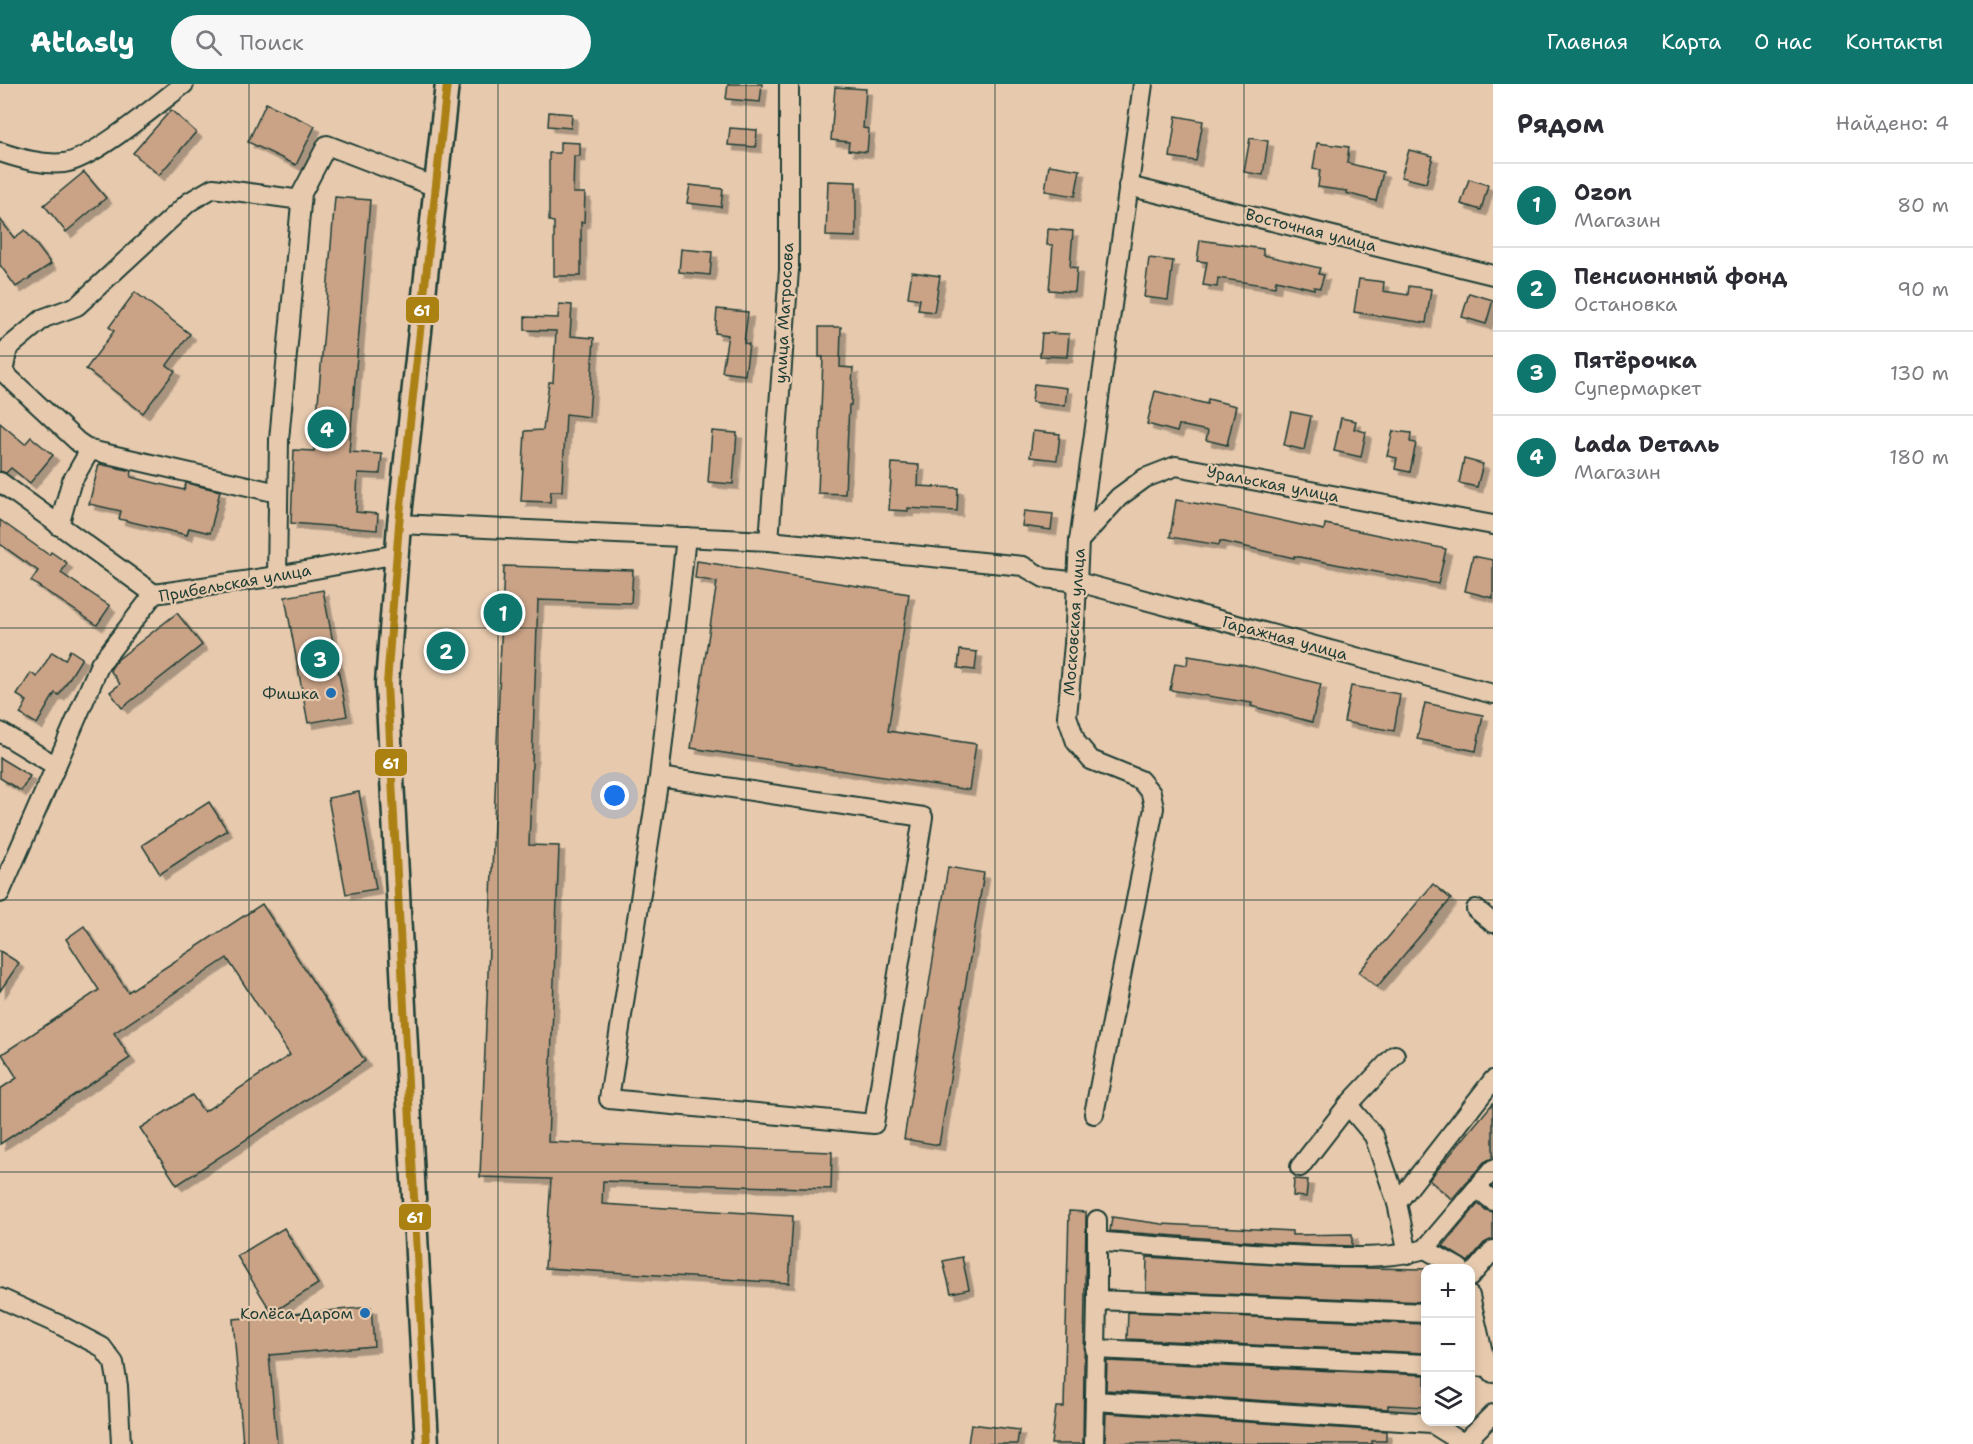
<!DOCTYPE html>
<html lang="ru">
<meta charset="utf-8">
<style>
body{margin:0;font-family:"Shantell Sans",sans-serif;background:#f7f7f7;color:#2b2b33}
.controls{position:absolute;right:18px;bottom:18px;display:grid;overflow:hidden;border-radius:12px;box-shadow:0 3px 9px #0003}
.controls button{width:54px;height:54px;display:grid;place-items:center;padding:0;border:0;border-bottom:2px solid #e1e1e2;background:#fff;color:#2b2b33;font:30px sans-serif}
.you{position:absolute;left:615px;top:712px;width:21px;height:21px;margin:-15px;border:4px solid #fff;border-radius:50%;background:#1a73e8;box-shadow:0 0 0 9px #1a73e833}
.badge{display:grid;place-items:center;width:39px;height:39px;border-radius:50%;background:#0f766e;color:#fff;font-size:20px;font-weight:700}
.pin{position:absolute;translate:-50% -50%;border:3px solid #fff;box-shadow:0 2px 6px #0006}
.list{margin:0;padding:0;list-style:none}
h2{display:flex;justify-content:space-between;align-items:center;height:78px;margin:0;padding:0 24px;font-size:26px}
h2 small{font-size:20px;font-weight:400;color:#7c7c81}
.list li{display:grid;grid-template-columns:39px 1fr auto;gap:18px;align-items:center;box-sizing:border-box;height:84px;padding:0 24px;border-top:2px solid #e1e1e2}
.list b{display:block;font-size:22px;white-space:nowrap}
.list p{margin:0;font-size:20px;white-space:nowrap;color:#7c7c81}
.list em{font-size:20px;font-style:normal;color:#7c7c81}
.icon{flex:none;width:33px;height:33px;fill:none;stroke:currentColor;stroke-width:2;stroke-linecap:round;stroke-linejoin:round}
.map{position:relative;flex:none;width:1493px;height:1360px;overflow:hidden}
header{display:flex;align-items:center;gap:36px;box-sizing:border-box;height:84px;padding:0 30px;background:#0f766e;color:#fff}
header strong{font-size:28px}
nav{display:flex;gap:33px;margin-inline-start:auto;font-size:21px}
.search{width:420px;height:54px;background:#f7f7f7;display:flex;align-items:center;gap:15px;box-sizing:border-box;padding:0 21px;border-radius:33px;color:#7c7c81;font-size:22px}
main{display:flex}
aside{flex:1;background:#fff}
.map>svg:first-child{display:block}
.building{fill:#caa387;stroke:#1f3d34;stroke-width:1.5;filter:url(#shadow)}
.lines{fill:none;stroke-linecap:round;stroke-linejoin:round}
.minor-casing{stroke:#1f3d34;stroke-width:22}
.major-casing{stroke:#1f3d34;stroke-width:27}
.minor{stroke:#e7caae;stroke-width:18}
.major{stroke:#e7caae;stroke-width:22}
.bus-1-casing{stroke:#e7caae;stroke-width:12}
.bus-1{stroke:#ab8112;stroke-width:8}
.grid{fill:none;stroke:#1f3d34;stroke-width:1.5;stroke-opacity:0.55}
.poi-dot{fill:#1f6fb2;stroke:#e7caae;stroke-width:2}
.labels{text-anchor:middle;dominant-baseline:central;stroke-width:4.5;stroke-linejoin:round;paint-order:stroke}
.street-label{font-size:16px;fill:#1f3d34;stroke:#e7caae}
.poi-label{font-size:16px;fill:#1f3d34;stroke:#e7caae;text-anchor:end}
.line-badge{stroke:#e7caae;stroke-width:2}
.badge-label{font-size:16px;text-anchor:middle;font-weight:bold;fill:#fff}
</style>
<header>
<strong>Atlasly</strong>
<div class="search"><svg class="icon" aria-label="search" viewBox="0 0 24 24"><circle cx="10" cy="10" r="6"/><path d="M15 15l6 6"/></svg>Поиск</div>
<nav><a>Главная</a><a>Карта</a><a>О нас</a><a>Контакты</a></nav>
</header>
<main>
<div class="map">
<svg width="1493" height="1360" viewBox="0 0 1493 1360">
<defs>
<filter id="shadow"><feDropShadow dx="5.5" dy="5.5" stdDeviation="0" flood-color="#0004"/></filter>
</defs>
<rect width="100%" height="100%" fill="#e7caae"/>
<filter id="ink" filterUnits="userSpaceOnUse"><feTurbulence type="fractalNoise" baseFrequency=".0167" numOctaves="2"/><feDisplacementMap in="SourceGraphic" scale="12" xChannelSelector="R" yChannelSelector="G"/><feConvolveMatrix kernelMatrix="1 2 1 2 8 2 1 2 1" color-interpolation-filters="sRGB"/></filter>
<g filter="url(#ink)">
<g class="building">
<path d="M728,0h34l-2,18 -34,-3z"/>
<path d="M835,3l31,2 -3,39 6,1 -2,23 -19,-2 1,-8 -18,-2z"/>
<path d="M266,19l49,23 -19,39 -48,-23z"/>
<path d="M171,26l25,22 -37,43 -26,-22z"/>
<path d="M549,28l23,2 -1,14 -23,-2z"/>
<path d="M1176,32l27,5 -7,40 -26,-4z"/>
<path d="M730,44l27,2 -1,17 -28,-2z"/>
<path d="M1250,54l18,3 -5,34 -19,-3z"/>
<path d="M560,58l20,1v13h-6l-1,37h12l-1,29h-3v54h-27v-54l-5,-1v-68h11z"/>
<path d="M1317,59l32,4 -2,16 36,9 -7,29 -30,-8 1,-2 -29,-4 2,-17 -7,-1z"/>
<path d="M1409,66l24,6 -7,27 -25,-6z"/>
<path d="M1049,81l31,5 -5,26 -30,-5z"/>
<path d="M84,88l22,26 -40,34 -22,-27z"/>
<path d="M1469,95l19,6 -7,25 -20,-6z"/>
<path d="M828,97l28,1v55l-30,-1z"/>
<path d="M690,101l33,4 -2,18 -34,-4z"/>
<path d="M335,113l35,3 -21,252 33,2 -2,20 -22,-1 -2,39 22,2 -1,16 -86,-7 3,-73 20,1z"/>
<path d="M0,135l14,19 11,-8 26,34 -35,23 -16,-22z"/>
<path d="M1048,145l25,2 -3,36 7,1 -2,24 -26,-2 4,-45h-6z"/>
<path d="M1200,156l63,9v6l57,13 -2,6 6,1 -4,13 -6,-1v2l-38,-9 -1,7 -57,-9 -1,9 -14,-2 4,-23 -10,-1z"/>
<path d="M681,165l31,3 -2,23 -31,-3z"/>
<path d="M1149,174l24,3 -5,39 -24,-3z"/>
<path d="M912,188l28,4 -6,36 -16,-2 2,-11 -12,-2z"/>
<path d="M1359,195l25,3 -1,9 25,4 1,-9 22,3 -5,34 -72,-11z"/>
<path d="M135,208l55,42 -23,31 8,6 -32,42 -57,-44 28,-38 -5,-4z"/>
<path d="M1469,209l24,7 -7,24 -24,-7z"/>
<path d="M559,220l13,1 -2,31 24,2 -5,79 -23,-3 -4,77h-11l-1,11 -29,-1 4,-70 18,-1 6,-48h4l3,-51 -31,-1v-13l33,1z"/>
<path d="M717,225l31,3 -4,31 5,1 -4,31 -23,-3 6,-37 -13,-2z"/>
<path d="M819,243h22l-1,40 13,1 -2,37h-2l-4,89 -27,-1 5,-136h-4z"/>
<path d="M1042,249l27,1 -2,23 -27,-1z"/>
<path d="M1034,300l33,4 -2,18 -33,-4z"/>
<path d="M1155,307l52,13 1,-5 28,7 -9,39 -21,-5 2,-9 -29,-6 -2,7 -30,-8z"/>
<path d="M1291,328l20,4 -7,34 -20,-5z"/>
<path d="M1341,334l15,3 -2,8 12,3 -5,25 -27,-6z"/>
<path d="M0,339l25,21 6,-7 22,18 -23,28 -19,-15 -5,5 -6,-2z"/>
<path d="M712,347l25,2 -4,51 -25,-2z"/>
<path d="M1033,347l27,3 -3,26 -27,-3z"/>
<path d="M1393,347l18,2 -1,9 6,1 -6,29 -15,-3 2,-11 -10,-2z"/>
<path d="M1464,375l19,5 -6,23 -18,-4z"/>
<path d="M892,379l27,2 -1,21 40,2 -1,23 -49,-3v3l-19,-1z"/>
<path d="M99,380l33,7 -1,6 53,13 2,-7 34,8 -10,42 -21,-5 -2,7 -68,-16 2,-8 -32,-7z"/>
<path d="M1176,416l53,9 95,21 1,-6 121,25 -8,35 -144,-28v2l-74,-17 -1,4 -49,-8z"/>
<path d="M1024,427l29,3 -2,16 -29,-4z"/>
<path d="M0,436l49,35 2,-3 16,11 -6,10 49,33 -13,19 -66,-44 7,-10 -38,-27z"/>
<path d="M1473,472l20,4v38l-28,-7z"/>
<path d="M697,477l212,33 -21,137 88,13 -7,46 -278,-42 26,-166 -22,-4z"/>
<path d="M504,482l129,4 -2,33 -93,-3 -9,245 30,1 -11,296 284,10 -1,37 -228,-8 -1,23 191,12 -4,67 -244,-15 6,-89 -71,-2z"/>
<path d="M323,506l24,126 -39,7 -23,-126z"/>
<path d="M177,529l25,32 -80,63 -12,-16 10,-8 -10,-14 7,-10z"/>
<path d="M70,566l12,8 -23,37 -4,-2 -18,31 -17,-10 7,-13 -10,-6 14,-22 6,4 15,-25 13,8z"/>
<path d="M960,566l17,2 -2,18 -17,-2z"/>
<path d="M1188,572l57,9 76,19 -9,38 -61,-16 1,-3 -82,-13 5,-27 12,2z"/>
<path d="M1351,602l49,8 -6,37 -50,-9z"/>
<path d="M1425,619l58,12 -7,36 -59,-12z"/>
<path d="M0,674l30,18 -9,15 -21,-13z"/>
<path d="M359,708l17,97 -30,5 -18,-96z"/>
<path d="M209,718l18,28 -67,44 -18,-29z"/>
<path d="M948,783l36,6 -45,272 -35,-6z"/>
<path d="M1433,800l18,15 -74,88 -18,-15z"/>
<path d="M262,820l103,157 -188,124 -37,-57 52,-33 12,17 86,-57 -63,-97 -113,75 16,25 -130,86v-55l17,-11 -15,-24 97,-64 -33,-51 18,-13 44,66z"/>
<path d="M0,867l19,12 -19,28z"/>
<path d="M1493,1019v55l-9,4 -32,37 -23,-19z"/>
<path d="M1294,1095l14,1 -2,17 -13,-1z"/>
<path d="M1478,1120l8,6 7,2v27l-9,4 -16,19 -25,-16z"/>
<path d="M1069,1127l17,1 -3,232h-32l5,-37h8z"/>
<path d="M1112,1133l50,7 130,7v4l60,-1v12l-81,-3 -161,-12z"/>
<path d="M284,1144l34,56 -46,29 -35,-57z"/>
<path d="M962,1173l7,32 -18,4 -8,-32z"/>
<path d="M1147,1173l160,10 118,2v33l-279,-11z"/>
<path d="M371,1223l3,39 -105,9 8,89h-34l-10,-125z"/>
<path d="M1128,1228l297,12v29l-298,-14z"/>
<path d="M1107,1277l318,14v32l-37,-2v4l-282,-19z"/>
<path d="M1106,1329l280,18v10h-14v3l-267,-1z"/>
<path d="M971,1340l48,6 -2,14h-49z"/>
</g>
<g class="lines">
<g class="minor-casing">
<g id="minor">
<path d="M0,68c21,7 42,13 64,11 28,-3 95,-60 120,-79"/>
<path d="M1128,102l365,89"/>
<path d="M0,398l154,112"/>
<path d="M278,409l-188,-43 -12,-8 -75,-70 5,-24 36,-30 33,-12 112,-104 24,-14 88,12"/>
<path d="M399,440l370,17 254,25 21,12 34,4 415,112"/>
<path d="M59,442l12,-43 19,-33"/>
<path d="M769,457l20,-271v-186"/>
<path d="M1079,457l40,-44 26,-19 31,-12 317,59"/>
<path d="M277,492l2,-136 23,-247 25,-48 109,42"/>
<path d="M0,648l56,34 44,-102 54,-70 123,-18 121,-22"/>
<path d="M659,693l-50,322 265,25 49,-307 -264,-40 27,-240"/>
<path d="M0,809l56,-127"/>
<path d="M1476,825l17,14"/>
<path d="M1348,1021l26,31 23,67"/>
<path d="M1094,1030l60,-306 -3,-15 -11,-13 -49,-20 -15,-18 -9,-26 7,-72 5,-103 64,-457"/>
<path d="M1300,1083l48,-62 47,-50"/>
<path d="M1477,1104l16,13"/>
<path d="M1097,1157c57,6 115,9 173,13 47,2 110,8 155,-5l68,-80"/>
<path d="M1425,1165l34,19"/>
<path d="M1408,1170l-11,-51 96,-123"/>
<path d="M1470,1193l23,-27"/>
<path d="M1470,1212l14,61 9,16"/>
<path d="M0,1214l60,27 42,22 12,16 4,23 3,58"/>
<path d="M1097,1216l329,13"/>
<path d="M1095,1265l331,15"/>
<path d="M1470,1282l19,1"/>
<path d="M1095,1317l336,22 32,20"/>
<path d="M1094,1360l3,-144v-80"/>
<path d="M1463,1360l30,-30"/>
</g>
</g>
<g class="major-casing">
<path id="major" d="M427,1360l-40,-760 12,-160 48,-440"/>
</g>
<use href="#minor" class="minor"/>
<use href="#major" class="major"/>
<g class="bus-1-casing">
<path id="bus-1" d="M427,1360l-40,-760 12,-160 48,-440"/>
</g>
<use href="#bus-1" class="bus-1"/>
</g>
</g>
<path class="grid" d="M249,0v1360M498,0v1360M746,0v1360M995,0v1360M1244,0v1360M0,272h1493M0,544h1493M0,816h1493M0,1088h1493"/>
<g class="poi-dot">
<circle cx="331" cy="609" r="6"/>
<circle cx="365" cy="1229" r="6"/>
</g>
<g class="labels">
<g class="street-label">
<text transform="translate(1311 146) rotate(14)">Восточная улица</text>
<text transform="translate(784 229) rotate(-87)">улица Матросова</text>
<text transform="translate(1273 400) rotate(11)">Уральская улица</text>
<text transform="translate(235 499) rotate(-10)">Прибельская улица</text>
<text transform="translate(1074 538) rotate(-86)">Московская улица</text>
<text transform="translate(1285 554) rotate(15)">Гаражная улица</text>
</g>
<g class="poi-label">
<text x="319" y="609">Фишка</text>
<text x="353" y="1229">Колёса Даром</text>
</g>
</g>
<g class="line-badge">
<rect x="405" y="212" width="35" height="28" rx="6" fill="#ab8112"/>
<rect x="374" y="664" width="34" height="29" rx="6" fill="#ab8112"/>
<rect x="398" y="1119" width="34" height="28" rx="6" fill="#ab8112"/>
</g>
<g class="badge-label">
<text x="422" y="232">61</text>
<text x="391" y="685">61</text>
<text x="415" y="1139">61</text>
</g>
</svg>
<div class="controls">
<button>+</button>
<button>−</button>
<button><svg class="icon" aria-label="layers" viewBox="0 0 24 24"><path d="M12 4l9 5-9 5-9-5zM3 14l9 5 9-5"/></svg></button>
</div>
<div class="you"></div>
<div class="pin badge" style="left:503px;top:529px">1</div>
<div class="pin badge" style="left:446px;top:567px">2</div>
<div class="pin badge" style="left:320px;top:575px">3</div>
<div class="pin badge" style="left:327px;top:345px">4</div>
</div>
<aside>
<h2>Рядом<small>Найдено: 4</small></h2>
<ul class="list">
<li><span class="badge">1</span><div><b>Ozon</b><p>Магазин</p></div><em>80 m</em></li>
<li><span class="badge">2</span><div><b>Пенсионный фонд</b><p>Остановка</p></div><em>90 m</em></li>
<li><span class="badge">3</span><div><b>Пятёрочка</b><p>Супермаркет</p></div><em>130 m</em></li>
<li><span class="badge">4</span><div><b>Lada Dеталь</b><p>Магазин</p></div><em>180 m</em></li>
</ul>
</aside>
</main>
